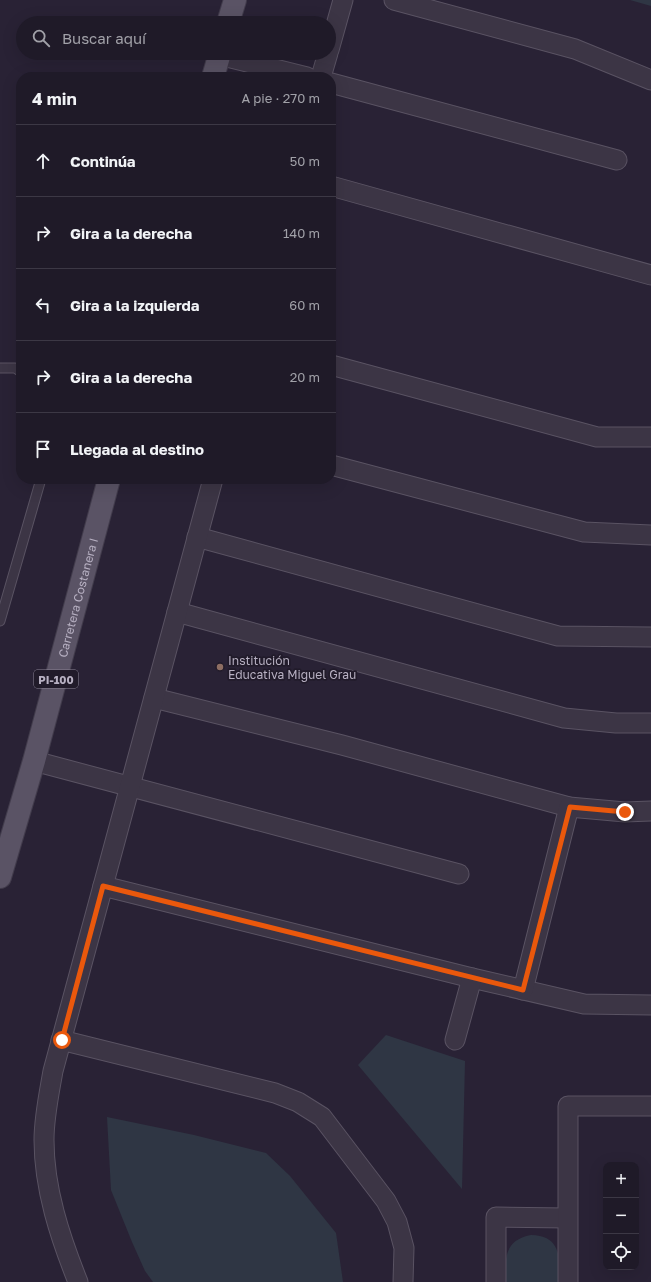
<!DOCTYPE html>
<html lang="es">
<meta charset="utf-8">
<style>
body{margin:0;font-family:"Golos Text",sans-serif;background:#272330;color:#f1f3f6}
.controls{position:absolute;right:12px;bottom:12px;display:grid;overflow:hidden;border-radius:8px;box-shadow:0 4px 16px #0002}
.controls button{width:36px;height:36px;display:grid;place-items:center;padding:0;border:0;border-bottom:1px solid #3c3845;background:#1f1a28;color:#f1f3f6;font:20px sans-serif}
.stop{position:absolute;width:12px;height:12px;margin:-9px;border:3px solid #ea580c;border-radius:50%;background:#fff}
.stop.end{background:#ea580c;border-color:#fff;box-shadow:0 1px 4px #0008}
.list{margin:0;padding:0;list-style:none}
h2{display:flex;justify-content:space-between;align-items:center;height:52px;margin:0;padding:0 16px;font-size:17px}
h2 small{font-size:13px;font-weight:400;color:#a1a1a8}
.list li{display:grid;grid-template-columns:26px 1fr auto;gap:12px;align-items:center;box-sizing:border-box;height:72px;padding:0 16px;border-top:1px solid #3c3845}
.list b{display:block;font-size:15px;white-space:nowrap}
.list em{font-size:13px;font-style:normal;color:#a1a1a8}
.icon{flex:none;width:22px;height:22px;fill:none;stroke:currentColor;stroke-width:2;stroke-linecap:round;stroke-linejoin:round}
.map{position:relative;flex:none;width:651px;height:1282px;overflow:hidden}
.search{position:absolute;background:#1f1a28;box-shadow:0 4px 16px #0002;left:16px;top:16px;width:320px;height:44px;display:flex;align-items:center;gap:10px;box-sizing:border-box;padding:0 14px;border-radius:22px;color:#a1a1a8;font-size:15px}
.panel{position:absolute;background:#1f1a28;box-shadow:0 4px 16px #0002;left:16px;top:72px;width:320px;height:412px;border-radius:16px}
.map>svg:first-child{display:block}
.green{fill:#2f3644}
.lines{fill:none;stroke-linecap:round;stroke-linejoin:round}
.service-casing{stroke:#5a5363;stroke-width:11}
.minor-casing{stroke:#5a5363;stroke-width:21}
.primary-casing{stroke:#423c4c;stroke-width:24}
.service{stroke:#3c3545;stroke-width:9}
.minor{stroke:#3c3545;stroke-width:19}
.primary{stroke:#5a5365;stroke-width:22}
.route{stroke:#ea580c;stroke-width:5}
.education-dot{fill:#8d6e63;stroke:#211b2a;stroke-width:1.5}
.labels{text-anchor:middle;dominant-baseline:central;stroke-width:3.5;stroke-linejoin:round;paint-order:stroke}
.shield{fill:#211b2a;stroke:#8a8394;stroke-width:1}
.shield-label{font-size:11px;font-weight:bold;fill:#b7b0c2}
.street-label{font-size:12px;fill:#b7b0c2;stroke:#211b2a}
.poi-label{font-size:12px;fill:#b7b0c2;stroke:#211b2a;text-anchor:start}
</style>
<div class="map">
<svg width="651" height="1282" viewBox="0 0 651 1282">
<rect width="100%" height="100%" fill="#292235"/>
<g class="green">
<path d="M630,0h21v6z"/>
<path d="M386,1035l79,26 -3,128 -104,-124z"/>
<path d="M107,1117l87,18 72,18 24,23 46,57 7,49h-190l-8,-11 -13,-29 -21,-52z"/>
<path d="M531,1235c31,1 28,23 30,47h-56c0,-23 -1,-42 26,-47z"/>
</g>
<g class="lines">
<g class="service-casing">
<g id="service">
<path d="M0,368h15l6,4"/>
<path d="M0,621l41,-142"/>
</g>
</g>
<g class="minor-casing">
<g id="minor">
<path d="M394,0l181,49 76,31"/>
<path d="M329,50l14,-50"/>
<path d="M219,55l88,22"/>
<path d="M321,77l7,-24"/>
<path d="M331,83l286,77"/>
<path d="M331,186l320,89"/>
<path d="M331,365l266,72h54"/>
<path d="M331,465l253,67 67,3"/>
<path d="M197,537l361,99 93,1"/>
<path d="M177,612l387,106 52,5h35"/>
<path d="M154,698l188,47 227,62 56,5 26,-1"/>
<path d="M34,761l425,113"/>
<path d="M103,886l369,92 112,26 67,1"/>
<path d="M523,990l46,-183"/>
<path d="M61,1040l214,53 23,9 24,15 64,84 11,21 7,26 -1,34"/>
<path d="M455,1040l17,-62"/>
<path d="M78,1282c-18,-45 -34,-93 -34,-142 0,-23 5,-46 9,-69l160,-592"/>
<path d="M496,1282v-65l71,1"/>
<path d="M568,1282v-176h83"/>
</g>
</g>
<g class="primary-casing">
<g id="primary">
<path d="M228,23l7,-23"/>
<path d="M213,77l7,-24"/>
<path id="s1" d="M0,877l34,-116 75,-282"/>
</g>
</g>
<use href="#service" class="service"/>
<use href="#minor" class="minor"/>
<use href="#primary" class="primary"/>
</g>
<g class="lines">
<path class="route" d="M62,1040l41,-154 420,104 47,-183 55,5"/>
</g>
<circle class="education-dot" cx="220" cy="667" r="4"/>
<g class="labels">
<rect class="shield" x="34" y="670" width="44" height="18" rx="3"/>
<g class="shield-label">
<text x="56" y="679">PI-100</text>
</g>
<g class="street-label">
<text stroke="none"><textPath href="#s1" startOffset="290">Carretera Costanera I</textPath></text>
</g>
<g class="poi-label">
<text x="228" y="660">Institución<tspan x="228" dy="14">Educativa Miguel Grau</tspan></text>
</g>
</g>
</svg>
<div class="controls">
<button>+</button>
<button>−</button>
<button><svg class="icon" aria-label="locate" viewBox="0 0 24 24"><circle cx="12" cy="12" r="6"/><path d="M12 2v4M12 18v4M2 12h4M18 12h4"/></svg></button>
</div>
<div class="stop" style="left:62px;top:1040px"></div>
<div class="stop end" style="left:625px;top:812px"></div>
<div class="search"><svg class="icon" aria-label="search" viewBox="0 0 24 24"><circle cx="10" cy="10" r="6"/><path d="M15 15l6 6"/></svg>Buscar aquí</div>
<section class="panel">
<h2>4 min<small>A pie · 270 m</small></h2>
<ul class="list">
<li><svg class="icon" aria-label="ahead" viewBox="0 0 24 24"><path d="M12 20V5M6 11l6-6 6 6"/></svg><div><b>Continúa</b></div><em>50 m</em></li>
<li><svg class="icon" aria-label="right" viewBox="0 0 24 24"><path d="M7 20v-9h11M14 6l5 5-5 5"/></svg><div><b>Gira a la derecha</b></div><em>140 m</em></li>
<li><svg class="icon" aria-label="left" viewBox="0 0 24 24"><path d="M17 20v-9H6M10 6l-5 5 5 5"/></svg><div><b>Gira a la izquierda</b></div><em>60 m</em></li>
<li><svg class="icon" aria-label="right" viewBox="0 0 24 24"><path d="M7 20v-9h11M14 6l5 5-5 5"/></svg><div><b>Gira a la derecha</b></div><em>20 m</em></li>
<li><svg class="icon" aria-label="arrive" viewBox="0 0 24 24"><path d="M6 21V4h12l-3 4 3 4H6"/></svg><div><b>Llegada al destino</b></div></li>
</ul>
</section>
</div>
